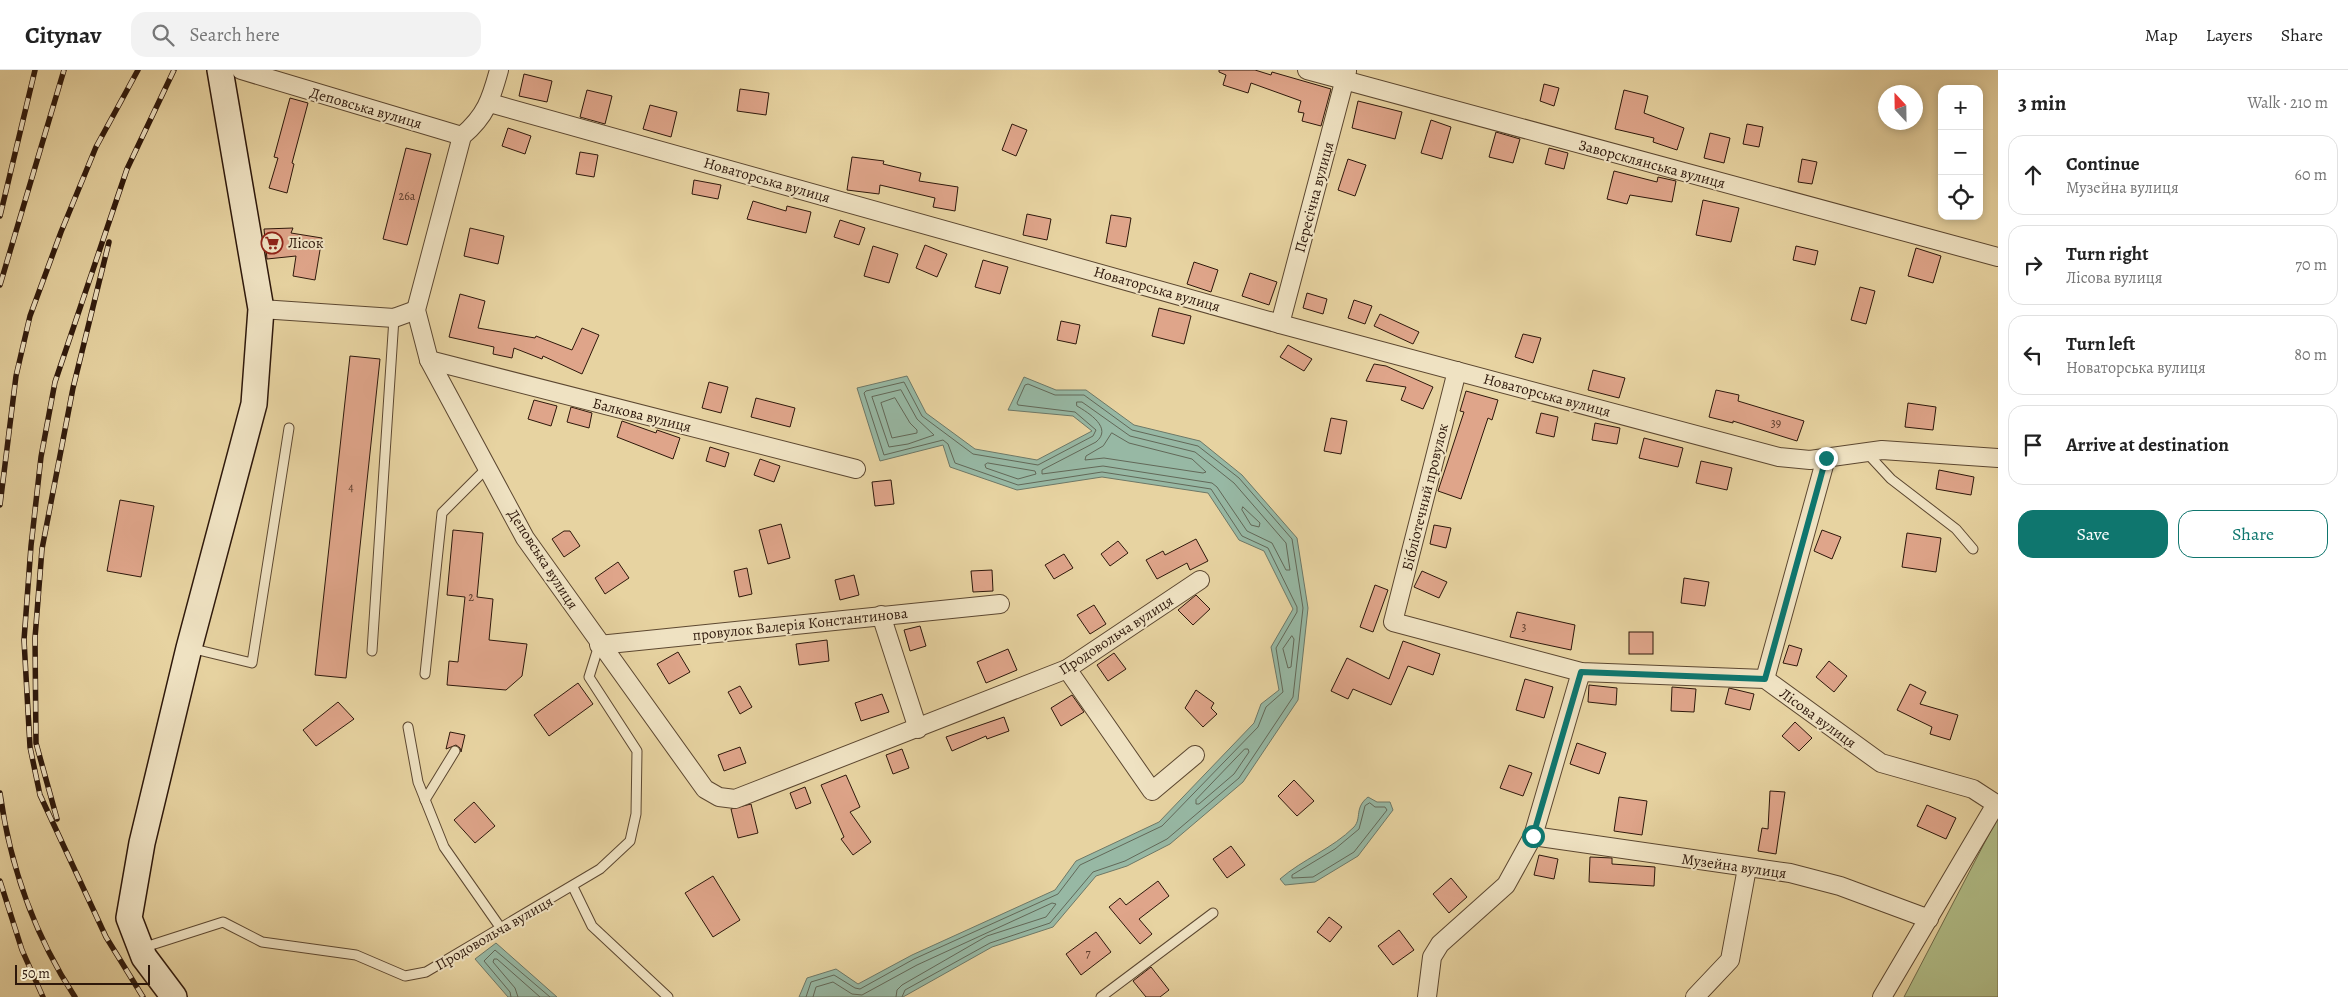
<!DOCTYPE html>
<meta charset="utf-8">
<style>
body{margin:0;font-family:Alegreya,serif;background:#f2f2f2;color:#222}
.controls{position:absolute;right:15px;top:15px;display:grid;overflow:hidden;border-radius:10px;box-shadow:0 2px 8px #0003}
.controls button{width:45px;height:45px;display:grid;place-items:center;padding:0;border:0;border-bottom:1px solid #e0e0e0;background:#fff;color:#222;font:25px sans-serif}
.compass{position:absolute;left:1878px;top:15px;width:45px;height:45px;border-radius:50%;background:#fff;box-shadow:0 2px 8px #0003;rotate:338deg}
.scale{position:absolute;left:15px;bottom:12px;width:135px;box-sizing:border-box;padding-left:5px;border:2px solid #2e180b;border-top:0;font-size:14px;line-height:18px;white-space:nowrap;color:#2e180b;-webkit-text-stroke:4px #efe2c2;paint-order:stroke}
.stop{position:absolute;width:15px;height:15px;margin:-11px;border:4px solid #0f766e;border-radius:50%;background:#fff}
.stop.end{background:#0f766e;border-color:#fff;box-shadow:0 1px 5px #0008}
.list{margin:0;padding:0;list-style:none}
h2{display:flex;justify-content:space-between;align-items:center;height:65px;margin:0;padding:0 20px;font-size:21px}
h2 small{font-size:16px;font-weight:400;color:#767676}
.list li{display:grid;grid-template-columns:32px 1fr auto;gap:15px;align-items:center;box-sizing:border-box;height:80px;margin:0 10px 10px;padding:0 10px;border:1px solid #e0e0e0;border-radius:15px}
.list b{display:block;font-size:19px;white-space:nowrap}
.list p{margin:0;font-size:16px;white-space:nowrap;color:#767676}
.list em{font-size:16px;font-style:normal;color:#767676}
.actions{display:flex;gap:10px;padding:15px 20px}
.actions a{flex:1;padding:11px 0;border:1px solid #0f766e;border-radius:15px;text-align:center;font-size:18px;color:#0f766e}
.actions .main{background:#0f766e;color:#fff}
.icon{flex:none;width:28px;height:28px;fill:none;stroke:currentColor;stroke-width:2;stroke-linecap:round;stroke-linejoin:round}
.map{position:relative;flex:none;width:1998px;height:927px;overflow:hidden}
header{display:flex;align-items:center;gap:30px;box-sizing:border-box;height:70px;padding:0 25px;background:#fff;border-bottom:1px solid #e0e0e0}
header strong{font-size:24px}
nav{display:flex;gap:28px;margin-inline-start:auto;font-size:18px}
.search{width:350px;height:45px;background:#f2f2f2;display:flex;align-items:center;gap:12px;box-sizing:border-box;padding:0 18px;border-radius:15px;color:#767676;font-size:19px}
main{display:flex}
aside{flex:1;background:#fff}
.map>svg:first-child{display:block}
.green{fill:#b1be88;stroke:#706b4a}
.water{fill:#97b8a4;stroke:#6d7867}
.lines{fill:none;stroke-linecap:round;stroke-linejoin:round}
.shore{stroke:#626858;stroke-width:1}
.building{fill:#dfa58a;stroke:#2e180b}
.lane-casing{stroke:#5c4730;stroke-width:11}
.street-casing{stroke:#5c4730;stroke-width:20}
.secondary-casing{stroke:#2e180b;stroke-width:28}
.lane{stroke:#efe2c2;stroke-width:9}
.street{stroke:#efe2c2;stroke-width:18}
.secondary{stroke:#efe2c2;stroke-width:25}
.rail-casing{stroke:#2e180b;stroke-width:5.5}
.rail{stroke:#efe2c2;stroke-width:4;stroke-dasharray:11;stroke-linecap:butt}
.route{stroke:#0f766e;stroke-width:6}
.labels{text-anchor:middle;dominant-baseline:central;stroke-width:4;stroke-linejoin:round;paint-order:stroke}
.number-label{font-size:12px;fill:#5a3b2b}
.street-label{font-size:15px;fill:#2e180b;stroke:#efe2c2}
.poi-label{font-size:15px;fill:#2e180b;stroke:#efe2c2;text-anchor:start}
</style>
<header>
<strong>Citynav</strong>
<div class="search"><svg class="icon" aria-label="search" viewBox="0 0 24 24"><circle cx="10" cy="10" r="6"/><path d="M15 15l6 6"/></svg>Search here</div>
<nav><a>Map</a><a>Layers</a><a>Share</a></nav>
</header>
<main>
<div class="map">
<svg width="1998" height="927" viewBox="0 0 1998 927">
<rect width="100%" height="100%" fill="#e7d3a1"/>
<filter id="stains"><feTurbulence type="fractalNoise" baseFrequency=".004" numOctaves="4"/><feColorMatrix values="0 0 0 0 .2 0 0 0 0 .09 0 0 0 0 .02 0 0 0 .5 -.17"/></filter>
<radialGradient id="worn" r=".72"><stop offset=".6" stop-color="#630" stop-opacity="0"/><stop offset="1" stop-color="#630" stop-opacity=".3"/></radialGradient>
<path class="green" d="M1998,747v180h-94z"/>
<g class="water">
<path d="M907,306l19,37 49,36 62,11 55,-29 -19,-15 -65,-6 16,-33 32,13h30l48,35 66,16 42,34 55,63 11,70 -10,92 -55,82 -73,62 -43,22 -31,10 -43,51 -61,20 -89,50h-104l8,-19 29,-9 22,15 54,-29 143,-65 21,-29 83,-39 95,-99 7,-19 18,-14 -8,-43 22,-38 -29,-58 -25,-11 -31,-47 -106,-16 -85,13 -67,-23 -7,-22 -63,16 -23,-73z"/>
<path d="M1368,727l9,5h13l3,8 -35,46 -43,26 -30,3 -5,-6c23,-20 52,-30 74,-52 8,-9 0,-19 14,-30z"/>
<path d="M496,873l61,54h-49l-33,-38z"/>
</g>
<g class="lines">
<g class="shore">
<path d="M901,320l16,29 17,16 -26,9 -19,3 -17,-50z"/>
<path d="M895,328l15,25 7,7v3l-25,5 -11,-35z"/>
<path d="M1077,332h5l48,34 65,16 39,31 52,60 4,27h-4l-14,-27 -25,-12 -30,-44 -5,-4 -109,-17 -61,8v-4l54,-28c17,-14 -7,-29 -19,-36z"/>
<path d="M1112,363l17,10 63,16 14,13 -3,1 -99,-15 -19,2 1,-4 17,-10z"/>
<path d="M988,393l47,8 1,3 -18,5 -32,-11 -1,-3z"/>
<path d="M1243,437l17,16 -1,4 -8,-2 -9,-15z"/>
<path d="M1292,566l2,3 -3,28 -3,1 -5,-19z"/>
<path d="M1245,679h3l1,3 -15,22 -35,30h-3v-4z"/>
<path d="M1370,733l5,4h10l2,3 -33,42 -41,25 -21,1v-3l43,-26 24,-20 6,-23z"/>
<path d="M511,927l-1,-5 -26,-31 11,-11 55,47"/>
<path d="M518,927l-3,-9 -22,-26 1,-3h3l43,38"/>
<path d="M806,927l5,-15 23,-7 21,13 5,1 54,-30 144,-65 22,-29 82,-39 96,-99 8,-20 17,-15 -7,-44 21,-36v-5l-29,-59 -26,-12 -31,-47 -109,-17 -84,13 -63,-22 -7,-19 -5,-4 -59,15 -20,-62 2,-2 38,-9 18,34 51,38 65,11 55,-29 3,-6 -21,-18 -57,-7 -1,-2 8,-18 3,-1 27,11h29l48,35 66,16 41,32 53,61 11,69 -10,89 -54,81 -72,61 -42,22 -32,11 -43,51 -60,20 -85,47 -3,7"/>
<path d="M813,927l3,-10 17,-5 19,12 10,1 55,-30 135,-62 4,1 -10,13 -59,19 -85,49 -5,5 -1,7"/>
</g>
</g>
<g class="building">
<path d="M1219,0h36l16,5 1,-3 59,17 -10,37 -19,-5 2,-8 -6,-1 3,-11 -50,-18 -3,10 -25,-8 3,-10 -7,-3z"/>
<path d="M524,4l28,7 -5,21 -28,-6z"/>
<path d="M1544,14l15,4 -5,18 -14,-5z"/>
<path d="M740,19l29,4 -3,22 -29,-4z"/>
<path d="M587,20l25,6 -7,28 -25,-7z"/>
<path d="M1624,20l24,6 -4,17 40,15 -7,22 -24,-8 1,-4 -39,-9z"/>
<path d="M290,28l18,5 -16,60 2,1 -7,29 -18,-5 9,-30 -4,-1z"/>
<path d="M1358,31l44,11 -7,27 -43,-11z"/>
<path d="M650,35l27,7 -6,25 -28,-8z"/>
<path d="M1431,50l20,7 -9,32 -21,-6z"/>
<path d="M1012,54l15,6 -11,26 -14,-6z"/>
<path d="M1747,54l16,3 -4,20 -16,-3z"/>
<path d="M508,58l23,8 -6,18 -23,-8z"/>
<path d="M1496,62l24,7 -7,24 -24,-6z"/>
<path d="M1710,63l20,5 -6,25 -20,-5z"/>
<path d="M406,78l25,6 -24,91 -24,-6z"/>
<path d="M1549,78l19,5 -4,16 -19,-5z"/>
<path d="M580,82l18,3 -4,22 -18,-3z"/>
<path d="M852,87l32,4 -1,3 38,9 -2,8 39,6 -3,24 -22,-4 2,-9 -55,-13 -1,9 -32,-4z"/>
<path d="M1348,89l18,6 -11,31 -17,-6z"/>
<path d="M1802,89l15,3 -5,22 -14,-2z"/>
<path d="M1614,101l43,11 1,-5 18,4 -4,21 -42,-7 -3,9 -20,-5z"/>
<path d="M694,110l27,5 -3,14 -26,-5z"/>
<path d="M1703,130l36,8 -8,34 -35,-7z"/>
<path d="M753,131l33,10 1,-5 24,6 -5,21 -59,-14z"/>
<path d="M1027,144l24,5 -4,21 -24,-5z"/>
<path d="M1111,145l20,3 -5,29 -20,-4z"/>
<path d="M840,150l25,8 -6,17 -25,-8z"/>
<path d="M293,158l-2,5 31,5 -7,42 -22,-4 3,-20 -29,3 -3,-30z"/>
<path d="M470,158l34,8 -6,28 -34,-8z"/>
<path d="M925,175l22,9 -10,23 -21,-9z"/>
<path d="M873,176l25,8 -9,29 -25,-7z"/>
<path d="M1796,176l22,5 -3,14 -22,-5z"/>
<path d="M1916,178l25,8 -8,27 -25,-7z"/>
<path d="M983,190l25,7 -8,27 -25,-7z"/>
<path d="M1194,192l24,8 -7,22 -24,-8z"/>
<path d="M1250,203l27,9 -8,23 -27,-9z"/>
<path d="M1860,217l15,4 -9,33 -15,-4z"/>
<path d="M1307,223l20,6 -4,15 -20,-6z"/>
<path d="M460,224l25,7 -7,27 57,10 1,-2 36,14 10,-22 17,7 -17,39 -39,-18 -1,3 -28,-11 -2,10 -19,-4 1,-7 -45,-10z"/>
<path d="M1354,230l18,6 -7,18 -17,-6z"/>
<path d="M1159,238l32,8 -7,28 -32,-8z"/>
<path d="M1380,244l39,18 -6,12 -39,-18z"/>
<path d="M1061,251l19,4 -4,19 -19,-4z"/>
<path d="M1523,264l18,4 -8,25 -18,-6z"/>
<path d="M1288,275l24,14 -8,12 -24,-14z"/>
<path d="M350,286l30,3 -34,319 -31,-3z"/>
<path d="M1374,294l12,2 47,21 -10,22 -22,-9 5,-13 -40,-6z"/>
<path d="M1593,300l32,8 -6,20 -31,-8z"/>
<path d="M709,312l19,5 -7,26 -19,-5z"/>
<path d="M1716,320l23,5 -1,6 66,20 -7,20 -64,-20v2l-24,-6z"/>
<path d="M1466,321l32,9 -6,20 -4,-2 -27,81 -23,-8 26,-79 -4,-1z"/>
<path d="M756,328l39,10 -5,19 -39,-10z"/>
<path d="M534,330l23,6 -6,20 -23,-7z"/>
<path d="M1908,333l28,4 -3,23 -28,-3z"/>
<path d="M571,337l21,6 -3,15 -22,-6z"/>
<path d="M1541,343l17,4 -4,20 -18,-4z"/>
<path d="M1331,348l16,3 -6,33 -17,-3z"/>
<path d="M622,351l34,12 1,-3 23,8 -7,21 -56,-22z"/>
<path d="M1595,353l25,5 -3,16 -25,-4z"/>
<path d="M1644,368l39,10 -5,19 -39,-9z"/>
<path d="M710,377l19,6 -4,14 -19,-6z"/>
<path d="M760,389l20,7 -6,16 -20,-7z"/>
<path d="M1701,391l31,7 -5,22 -31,-7z"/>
<path d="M1939,400l35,7 -3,18 -35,-6z"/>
<path d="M891,410l3,24 -19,2 -3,-24z"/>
<path d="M120,430l34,6 -13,71 -34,-6z"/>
<path d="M781,454l9,34 -22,6 -9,-34z"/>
<path d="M1434,455l17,3 -5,20 -16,-4z"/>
<path d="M453,460l30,3 -6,64 16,2 -4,41 38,4 -5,32 -16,14 -59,-5 2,-24 9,1 7,-65 -18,-2z"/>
<path d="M1822,460l19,7 -9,22 -18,-8z"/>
<path d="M564,461h6l10,15 -16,11 -12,-18z"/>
<path d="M1907,463l34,5 -5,34 -34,-5z"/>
<path d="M1196,469l12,22 -18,9 -3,-7 -30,16 -11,-19 17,-9 2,4z"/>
<path d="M1118,471l10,12 -18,13 -9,-12z"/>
<path d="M1064,484l9,14 -19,11 -9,-14z"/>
<path d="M618,492l11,16 -24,16 -10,-16z"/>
<path d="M747,498l5,26 -13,3 -5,-26z"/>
<path d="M992,500l1,21 -20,1 -2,-21z"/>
<path d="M1422,501l25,11 -8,16 -25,-11z"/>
<path d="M854,505l5,20 -19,5 -5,-20z"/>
<path d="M1684,508l25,4 -4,24 -24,-3z"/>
<path d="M1375,515l13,5 -15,42 -13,-5z"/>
<path d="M1196,525l14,14 -17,16 -15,-15z"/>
<path d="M1094,535l12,19 -16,10 -13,-19z"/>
<path d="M1517,542l58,13 -4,25 -61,-13z"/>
<path d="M920,556l6,20 -16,5 -6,-21z"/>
<rect x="1629" y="562" width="24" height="22"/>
<path d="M827,570l2,21 -30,4 -3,-21z"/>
<path d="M1403,571l37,13 -7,21 -25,-9 -17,39 -38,-16 -5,10 -17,-8 16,-33 42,21z"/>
<path d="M1789,575l13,4 -5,17 -14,-3z"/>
<path d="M1008,579l9,21 -31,13 -9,-21z"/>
<path d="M678,582l12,20 -21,12 -12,-20z"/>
<path d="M1114,583l12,16 -18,12 -11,-16z"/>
<path d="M1829,591l18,15 -13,16 -18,-15z"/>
<path d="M1525,609l28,8 -9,31 -28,-8z"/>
<path d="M578,613l15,21 -44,32 -15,-21z"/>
<path d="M1910,614l16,8 -6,12 38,11 -8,25 -20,-6 2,-7 -35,-17z"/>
<path d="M1589,615l28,3 -1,17 -28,-3z"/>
<path d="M740,616l12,21 -12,7 -12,-22z"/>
<path d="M1672,617l24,2 -2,23 -23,-1z"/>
<path d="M1729,618l25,6 -4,16 -25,-6z"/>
<path d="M1196,620l18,13 -3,5 6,6 -14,13 -18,-19z"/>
<path d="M882,624l7,18 -28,9 -6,-18z"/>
<path d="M1072,625l12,17 -23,14 -10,-18z"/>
<path d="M338,632l16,17 -38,27 -13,-16z"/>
<path d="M1004,647l5,14 -22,8 -1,-3 -34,15 -6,-14z"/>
<path d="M1795,652l17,16 -13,13 -17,-15z"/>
<path d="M450,662l15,3 -4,17 -1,-4 -4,-3 -10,4z"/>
<path d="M1577,673l29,10 -7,21 -29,-10z"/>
<path d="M740,677l6,16 -22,8 -6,-16z"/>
<path d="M902,679l7,19 -16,6 -7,-19z"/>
<path d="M1509,695l23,8 -9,23 -23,-8z"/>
<path d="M846,705l14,32 -10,5 21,30 -18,13 -12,-16 3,-2 -23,-52z"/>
<path d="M1294,710l20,21 -17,15 -19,-20z"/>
<path d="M805,717l6,16 -15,6 -6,-16z"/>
<path d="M1770,721l15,1 -9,62 -18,-3 4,-23 6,1z"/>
<path d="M1619,727l28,4 -5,34 -28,-4z"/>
<path d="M474,732l21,24 -20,17 -21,-23z"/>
<path d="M751,734l7,29 -20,5 -7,-29z"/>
<path d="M1927,735l29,13 -10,21 -29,-13z"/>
<path d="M1231,776l14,19 -18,13 -14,-19z"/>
<path d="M1539,785l19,4 -4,20 -20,-4z"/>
<path d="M1590,787l22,1v6l43,3 -1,19 -65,-4z"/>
<path d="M713,806l27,44 -27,17 -28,-44z"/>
<path d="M1451,808l16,19 -18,16 -16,-19z"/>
<path d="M1158,811l11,15 -30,23 13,15 -12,10 -31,-37 11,-9 6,7z"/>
<path d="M1329,847l13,10 -12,15 -13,-10z"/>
<path d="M1399,860l15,20 -21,15 -15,-19z"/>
<path d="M1096,862l15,20 -30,23 -15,-21z"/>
<path d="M1151,897l18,23 -9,7h-14l-13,-16z"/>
</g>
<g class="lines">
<g class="lane-casing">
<g id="lane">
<path d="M1866,382l25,27 65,50 17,20"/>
<path d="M190,578l62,15 37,-235"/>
<path d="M372,581l22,-333"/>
<path d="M425,604l17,-161 45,-45"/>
<path d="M408,657l10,55 26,65 56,80"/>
<path d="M425,730l30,-49"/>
<path d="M573,817l19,39 76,71"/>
<path d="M142,878l81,-26 39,20 94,13 49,21 21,-4 174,-103 30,-28 6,-27 1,-63 -48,-74 10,-32"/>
<path d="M1101,927l112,-84"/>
</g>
</g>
<g class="street-casing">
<g id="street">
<path d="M241,0l221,66"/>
<path d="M499,0c-8,29 -13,46 -37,66l-46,174 13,50 96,178 180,251 14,8 16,2 332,-130 133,-89"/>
<path d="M1307,0l691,187"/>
<path d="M490,33l790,221 499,133 31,3 72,-10 116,8"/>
<path d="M261,239l133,9 22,-8"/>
<path d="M1280,254l67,-253"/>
<path d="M429,290l427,109"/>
<path d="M1457,301l-64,251 188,50 184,7 116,84 92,26 23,15 -114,193"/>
<path d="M881,545l37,114"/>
<path d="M599,575l401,-41"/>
<path d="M1067,599l85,122 43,-36"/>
<path d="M1765,609l61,-221"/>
<path d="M1533,766l257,37 50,13 89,33"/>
<path d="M1427,927l5,-40 8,-13 66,-59 27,-49 48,-164"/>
<path d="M1695,927l35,-37 17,-92"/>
</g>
</g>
<g class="secondary-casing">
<path id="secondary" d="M174,927l-30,-40 -15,-39 13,-75 47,-195 65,-244 7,-95 -41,-239"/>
</g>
<use href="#lane" class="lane"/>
<use href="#street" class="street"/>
<use href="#secondary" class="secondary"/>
<g class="rail-casing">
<g id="rail">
<path d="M0,146l35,-146"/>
<path d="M0,215l64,-215"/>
<path d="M0,435l16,-129 14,-60 31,-84 35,-85 42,-77"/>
<path d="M0,723c10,73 35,143 75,204"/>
<path d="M57,749l-21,-76 -1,-105 7,-89 31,-161 36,-146"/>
<path d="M0,811l22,69 21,47"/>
<path d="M143,927l-37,-60 -66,-142 -10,-48 -6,-107 7,-94 10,-89 14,-75 72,-213 47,-99"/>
</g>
</g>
<use href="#rail" class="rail"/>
</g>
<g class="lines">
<path class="route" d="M1533,766l48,-164 184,7 61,-221"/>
</g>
<defs>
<g id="supermarket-ring" transform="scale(1.125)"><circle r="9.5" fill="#efe2c2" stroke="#8f2418" stroke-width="1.5"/><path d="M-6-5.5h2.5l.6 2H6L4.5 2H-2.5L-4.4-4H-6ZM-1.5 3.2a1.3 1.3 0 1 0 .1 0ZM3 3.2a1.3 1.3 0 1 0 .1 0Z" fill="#8f2418"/></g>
</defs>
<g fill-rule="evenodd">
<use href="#supermarket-ring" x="272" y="173"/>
</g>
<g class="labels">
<g class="number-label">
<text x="407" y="126">26а</text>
<text x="1776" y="353">39</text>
<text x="351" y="417">4</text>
<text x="471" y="527">2</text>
<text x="1524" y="557">3</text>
<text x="1088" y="883">7</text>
</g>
<g class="street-label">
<text transform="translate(366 38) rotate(16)">Деповська вулиця</text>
<text transform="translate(1652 94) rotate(15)">Заворсклянська вулиця</text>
<text transform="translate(767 110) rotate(16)">Новаторська вулиця</text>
<text transform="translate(1314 127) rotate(-75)">Пересічна вулиця</text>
<text transform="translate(1157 219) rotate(16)">Новаторська вулиця</text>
<text transform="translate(1547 325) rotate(15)">Новаторська вулиця</text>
<text transform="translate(642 345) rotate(14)">Балкова вулиця</text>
<text transform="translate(1425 427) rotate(-76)">Бібліотечний провулок</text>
<text transform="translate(543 489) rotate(57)">Деповська вулиця</text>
<text transform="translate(800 554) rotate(-6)">провулок Валерія Константинова</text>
<text transform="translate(1116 565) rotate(-33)">Продовольча вулиця</text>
<text transform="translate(1818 648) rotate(36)">Лісова вулиця</text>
<text transform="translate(1734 796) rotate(8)">Музейна вулиця</text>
<text transform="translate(494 863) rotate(-30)">Продовольча вулиця</text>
</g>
<g class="poi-label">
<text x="288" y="173">Лісок</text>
</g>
</g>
<rect width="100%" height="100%" filter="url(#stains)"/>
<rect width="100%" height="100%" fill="url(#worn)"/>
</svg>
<div class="controls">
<button>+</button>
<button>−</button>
<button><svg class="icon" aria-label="locate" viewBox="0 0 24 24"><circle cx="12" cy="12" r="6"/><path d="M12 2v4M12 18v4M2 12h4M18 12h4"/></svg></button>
</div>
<svg class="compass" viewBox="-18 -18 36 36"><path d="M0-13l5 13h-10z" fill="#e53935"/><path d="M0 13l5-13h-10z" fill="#767676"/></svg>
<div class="scale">50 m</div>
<div class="stop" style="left:1533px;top:766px"></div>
<div class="stop end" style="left:1826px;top:388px"></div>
</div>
<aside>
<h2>3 min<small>Walk · 210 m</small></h2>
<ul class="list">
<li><svg class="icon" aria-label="ahead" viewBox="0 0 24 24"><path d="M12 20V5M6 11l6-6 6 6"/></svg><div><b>Continue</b><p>Музейна вулиця</p></div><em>60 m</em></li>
<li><svg class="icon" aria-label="right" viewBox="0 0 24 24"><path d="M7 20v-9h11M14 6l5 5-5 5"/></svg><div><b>Turn right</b><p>Лісова вулиця</p></div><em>70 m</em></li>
<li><svg class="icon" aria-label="left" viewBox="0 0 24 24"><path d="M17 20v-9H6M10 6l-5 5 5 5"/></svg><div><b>Turn left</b><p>Новаторська вулиця</p></div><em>80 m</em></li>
<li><svg class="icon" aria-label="arrive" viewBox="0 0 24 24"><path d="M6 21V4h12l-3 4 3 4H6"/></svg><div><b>Arrive at destination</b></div></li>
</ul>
<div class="actions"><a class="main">Save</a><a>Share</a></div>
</aside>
</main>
